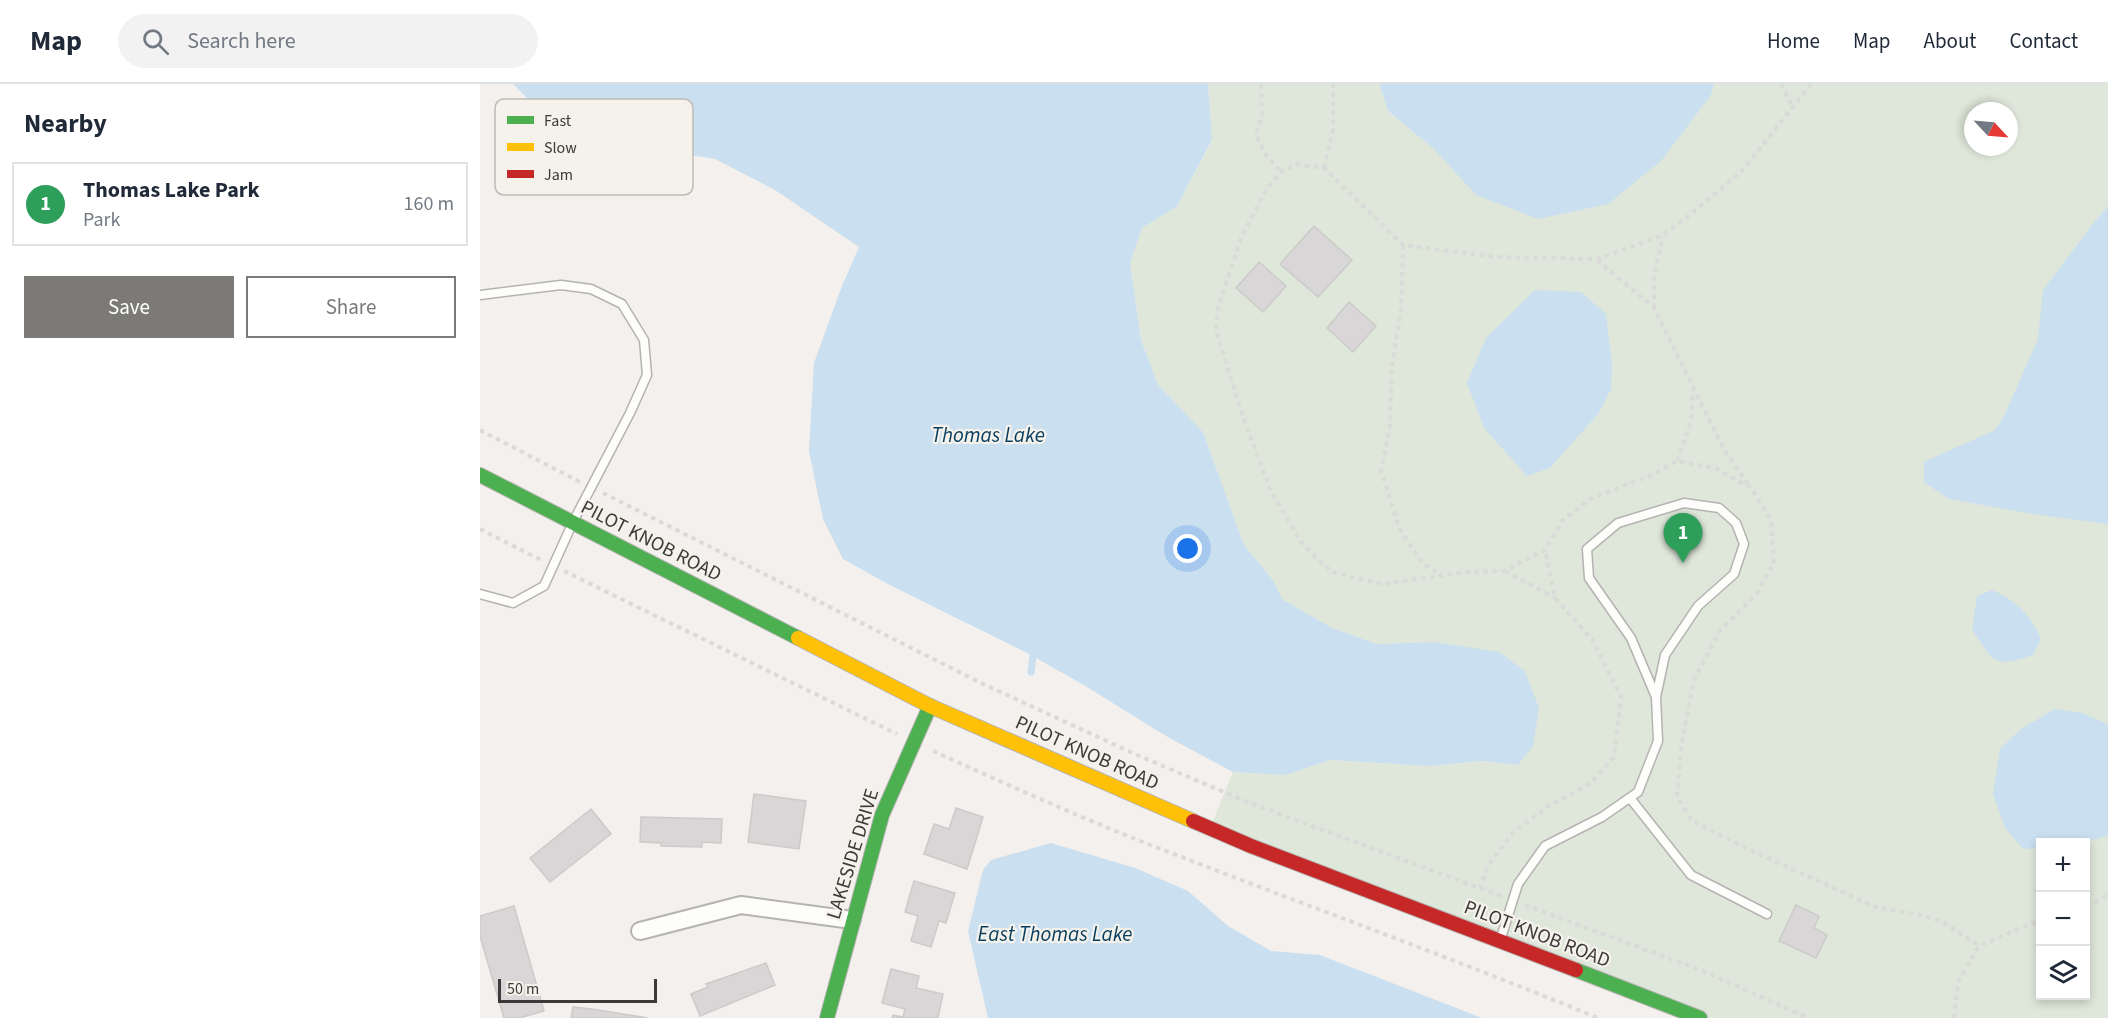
<!DOCTYPE html>
<meta charset="utf-8">
<style>
body{margin:0;font-family:"Source Sans 3",sans-serif;background:#f2f2f3;color:#1f2937}
.controls{position:absolute;right:18px;bottom:18px;display:grid;overflow:hidden;border-radius:0px;box-shadow:0 3px 9px #0003}
.controls button{width:54px;height:54px;display:grid;place-items:center;padding:0;border:0;border-bottom:2px solid #e0e1e3;background:#fff;color:#1f2937;font:30px sans-serif}
.compass{position:absolute;left:1484px;top:18px;width:54px;height:54px;border-radius:50%;background:#fff;box-shadow:0 3px 9px #0003;rotate:116deg}
.scale{position:absolute;left:18px;bottom:15px;width:159px;box-sizing:border-box;padding-left:6px;border:3px solid #3c3a38;border-top:0;font-size:16px;line-height:21px;white-space:nowrap;color:#3c3a38;-webkit-text-stroke:4px #f5f1eb;paint-order:stroke}
.you{position:absolute;left:708px;top:465px;width:21px;height:21px;margin:-15px;border:4px solid #fff;border-radius:50%;background:#1a73e8;box-shadow:0 0 0 9px #1a73e833}
.badge{display:grid;place-items:center;width:39px;height:39px;border-radius:50%;background:#7c7a77;color:#fff;font-size:20px;font-weight:700}
.pin{position:absolute;translate:-50% -50px;filter:drop-shadow(0 2px 3px #0008)}
.pin::after{content:'';position:absolute;top:32px;width:21px;height:18px;background:inherit;clip-path:polygon(0 0,100% 0,50% 100%)}
.list{margin:0;padding:0;list-style:none}
h2{display:flex;justify-content:space-between;align-items:center;height:78px;margin:0;padding:0 24px;font-size:26px}
h2 small{font-size:20px;font-weight:400;color:#747a83}
.list li{display:grid;grid-template-columns:39px 1fr auto;gap:18px;align-items:center;box-sizing:border-box;height:84px;margin:0 12px 12px;padding:0 12px;border:2px solid #e0e1e3;border-radius:0px}
.list b{display:block;font-size:22px;white-space:nowrap}
.list p{margin:0;font-size:20px;white-space:nowrap;color:#747a83}
.list em{font-size:20px;font-style:normal;color:#747a83}
.actions{display:flex;gap:12px;padding:18px 24px}
.actions a{flex:1;padding:14px 0;border:2px solid #7c7a77;border-radius:0px;text-align:center;font-size:21px;color:#7c7a77}
.actions .main{background:#7c7a77;color:#fff}
.icon{flex:none;width:33px;height:33px;fill:none;stroke:currentColor;stroke-width:2;stroke-linecap:round;stroke-linejoin:round}
.map{position:relative;flex:none;width:1628px;height:934px;overflow:hidden}
header{display:flex;align-items:center;gap:36px;box-sizing:border-box;height:84px;padding:0 30px;background:#fff;border-bottom:2px solid #e0e1e3}
header strong{font-size:28px}
nav{display:flex;gap:33px;margin-inline-start:auto;font-size:21px}
.search{width:420px;height:54px;background:#f2f2f3;display:flex;align-items:center;gap:15px;box-sizing:border-box;padding:0 21px;border-radius:33px;color:#747a83;font-size:22px}
main{display:flex}
aside{flex:1;background:#fff}
.map>svg:first-child{display:block}
.green{fill:#dee7d9;fill-rule:evenodd}
.water{fill:#cadfef}
.lines{fill:none;stroke-linecap:round;stroke-linejoin:round}
.stream{stroke:#cadfef;stroke-width:7}
.building{fill:#d8d6d6;stroke:#cccbca;stroke-width:1.5}
.lane-casing{stroke:#b5b3b1;stroke-width:11}
.street-casing{stroke:#b5b3b1;stroke-width:20}
.fast-casing{stroke:#b5b3b1;stroke-width:16}
.slow-casing{stroke:#b5b3b1;stroke-width:16}
.jam-casing{stroke:#b5b3b1;stroke-width:16}
.path{stroke:#dadad9;stroke-width:4;stroke-dasharray:4.5 4.5;stroke-linecap:butt}
.lane{stroke:#fdfdfc;stroke-width:8}
.street{stroke:#fdfdfc;stroke-width:16}
.fast{stroke:#4caf50;stroke-width:14}
.slow{stroke:#ffc107;stroke-width:14}
.jam{stroke:#c62828;stroke-width:14}
.labels{text-anchor:middle;dominant-baseline:central;stroke-width:4.5;stroke-linejoin:round;paint-order:stroke}
.street-label{font-size:20px;fill:#3c3a38;stroke:#f5f1eb}
.water-label{font-size:21px;font-style:italic;fill:#073e5f;stroke:#f5f1eb}
.key{fill:#f5f1eb;stroke:#bebab5;stroke-width:1.5}
.key-label{font-size:16px;fill:#3c3a38}
</style>
<header>
<strong>Map</strong>
<div class="search"><svg class="icon" aria-label="search" viewBox="0 0 24 24"><circle cx="10" cy="10" r="6"/><path d="M15 15l6 6"/></svg>Search here</div>
<nav><a>Home</a><a>Map</a><a>About</a><a>Contact</a></nav>
</header>
<main>
<aside>
<h2>Nearby<small></small></h2>
<ul class="list">
<li><span class="badge" style="background:#2e9e5b">1</span><div><b>Thomas Lake Park</b><p>Park</p></div><em>160 m</em></li>
</ul>
<div class="actions"><a class="main">Save</a><a>Share</a></div>
</aside>
<div class="map">
<svg width="1628" height="934" viewBox="0 0 1628 934">
<rect width="100%" height="100%" fill="#f3f0ed"/>
<path class="green" d="M728,0h171l9,27 46,38 277,-54 3,-11h394v934h-408l-490,-190 23,-56 53,3 44,-15 99,6 54,-5 35,4 -84,-123 -57,2 -45,-16 -50,-29 -9,-19 -29,-35 -41,-113 -45,-47 -17,-45 -11,-77 12,-35 35,-22 35,-65zM1493,27h36v36h-36zM1560,758h46v154h-46z"/>
<g class="water">
<path d="M33,0h695l4,56 -35,66 -35,22 -12,35 11,77 17,45 45,47 41,113 29,35 9,19 50,29 45,16 57,-2 65,10 26,19 14,37 -6,38 -15,19 -35,-4 -54,5 -99,-6 -44,15 -53,-3 -67,-36 -84,-52 -53,-30 -141,-70 -45,-25 -20,-40 -14,-68 5,-88 28,-77 17,-39 -84,-57 -60,-31 -62,-10 -56,-5 -60,-36z"/>
<path d="M899,0h335l-3,11 -50,66 -53,43 -70,15 -62,-24 -42,-46 -46,-38z"/>
<path d="M1628,123v317l-75,-10 -84,-15 -25,-17v-20l71,-32 9,-14 34,-77 5,-49 52,-69z"/>
<path d="M1055,206l46,2 25,22 6,50 -1,25 -12,24 -49,55 -23,8 -43,-48 -17,-45 19,-45z"/>
<path d="M1512,506c25,10 37,25 49,48l-8,17c-40,13 -38,8 -61,-25l5,-34z"/>
<path d="M1575,625l27,4 26,11v112l-24,6h-44v6l-17,1 -18,-21 -12,-34 7,-45 21,-20z"/>
<path d="M571,759l84,25 53,23 40,35 43,25 49,4 162,63h-494l-20,-87 15,-61 8,-10z"/>
</g>
<g class="lines">
<path class="stream" d="M551,588l3,-24"/>
</g>
<g class="building">
<path d="M834,142l38,34 -34,37 -38,-33z"/>
<path d="M779,178l27,24 -23,26 -27,-24z"/>
<path d="M869,218l27,24 -23,26 -26,-24z"/>
<path d="M274,710l52,7 -7,48 -51,-7z"/>
<path d="M476,724l27,9 -16,52 -43,-15 10,-30 15,5z"/>
<path d="M111,725l20,25 -61,48 -20,-24z"/>
<path d="M161,733l81,2 -1,24 -19,-1v5l-41,-1v-3l-21,-1z"/>
<path d="M434,797l41,12 -9,30 -7,-2 -8,26 -20,-6 7,-25 -13,-4z"/>
<path d="M1316,821l23,11 -5,12 13,7 -11,23 -37,-17z"/>
<path d="M34,822l30,105 -25,7h-15l-24,-82v-20z"/>
<path d="M286,879l9,22 -75,31 -9,-22 17,-7 -2,-3z"/>
<path d="M411,885l28,7 -3,12 27,6 -5,24h-46l1,-3 10,2 2,-8 -23,-6z"/>
<path d="M93,923l19,2 56,9h-77z"/>
</g>
<g class="lines">
<g class="lane-casing">
<g id="lane">
<path d="M0,211l81,-10 30,4 31,15 22,36 3,35 -17,38 -57,109 -29,64 -31,17 -33,-9"/>
<path d="M1150,714l61,77 76,39"/>
<path d="M1020,857l18,-57 27,-38 57,-29 36,-25 20,-51 -2,-44 9,-42 33,-49 36,-32 10,-30 -8,-21 -17,-15 -35,-5 -66,20 -31,26 2,29 42,60 25,59"/>
</g>
</g>
<g class="street-casing">
<path id="street" d="M160,847l101,-26 111,15"/>
</g>
<g class="fast-casing">
<g id="fast">
<path d="M0,391l318,163"/>
<path d="M1096,886l124,48"/>
<path d="M347,934l55,-203 48,-109"/>
</g>
</g>
<g class="slow-casing">
<path id="slow" d="M318,554l132,68 263,115"/>
</g>
<g class="jam-casing">
<path id="jam" d="M713,737l58,25 325,124"/>
</g>
<g class="path">
<path d="M781,0l1,30 -6,21 10,20 15,17"/>
<path d="M1301,0l11,22"/>
<path d="M1331,0l-69,87 -51,43 -28,21 -66,24 -100,-2 -94,-12 -79,-77 -28,-4 -15,8 -15,18 -25,48 -23,70 -2,22 25,81 29,79 33,55 29,27 50,12 84,-12 38,-1 41,-21 18,-30 27,-21 59,-23 28,-15 38,7 36,20 20,32 3,43 -17,30 -38,39 -26,50 -12,67 -4,48 15,24 52,26 131,60 42,7 26,8 36,24"/>
<path d="M844,84l9,-38v-46"/>
<path d="M923,161l-2,66 -9,53 -2,62 -9,44 18,58 24,36 19,11"/>
<path d="M1117,176l57,48 69,140 27,39"/>
<path d="M1174,224v-32l9,-40"/>
<path d="M0,346l100,52"/>
<path d="M1197,377l14,-39 2,-35"/>
<path d="M123,409l378,190 156,72 113,48 251,93"/>
<path d="M0,445l61,31"/>
<path d="M84,487l333,163"/>
<path d="M1025,487l50,27"/>
<path d="M453,667c77,35 155,70 233,100 144,56 289,108 432,167"/>
<path d="M1000,805l8,-23 26,-35 35,-25 42,-23 23,-26 7,-60 -29,-58 -37,-41 -10,-48"/>
<path d="M1045,821l178,66 105,47"/>
<path d="M1606,821l15,-5 7,-7"/>
<path d="M1474,934l4,-36 21,-36 61,-26"/>
</g>
<use href="#lane" class="lane"/>
<use href="#street" class="street"/>
<use href="#fast" class="fast"/>
<use href="#slow" class="slow"/>
<use href="#jam" class="jam"/>
</g>
<g class="labels">
<g class="street-label">
<text transform="translate(171 457) rotate(27)">PILOT KNOB ROAD</text>
<text transform="translate(607 669) rotate(24)">PILOT KNOB ROAD</text>
<text transform="translate(373 770) rotate(-73)">LAKESIDE DRIVE</text>
<text transform="translate(1057 850) rotate(21)">PILOT KNOB ROAD</text>
</g>
<g class="water-label">
<text x="508" y="351">Thomas Lake</text>
<text x="575" y="850">East Thomas Lake</text>
</g>
</g>
<rect x="15" y="15" width="198" height="96" rx="9" class="key"/>
<rect x="27" y="32" width="27" height="8" fill="#4caf50"/>
<rect x="27" y="59" width="27" height="8" fill="#ffc107"/>
<rect x="27" y="86" width="27" height="8" fill="#c62828"/>
<g class="key-label">
<text x="64" y="42">Fast</text>
<text x="64" y="69">Slow</text>
<text x="64" y="96">Jam</text>
</g>
</svg>
<div class="controls">
<button>+</button>
<button>−</button>
<button><svg class="icon" aria-label="layers" viewBox="0 0 24 24"><path d="M12 4l9 5-9 5-9-5zM3 14l9 5 9-5"/></svg></button>
</div>
<svg class="compass" viewBox="-18 -18 36 36"><path d="M0-13l5 13h-10z" fill="#e53935"/><path d="M0 13l5-13h-10z" fill="#747a83"/></svg>
<div class="scale">50 m</div>
<div class="you"></div>
<div class="pin badge" style="left:1203px;top:479px;background:#2e9e5b">1</div>
</div>
</main>
